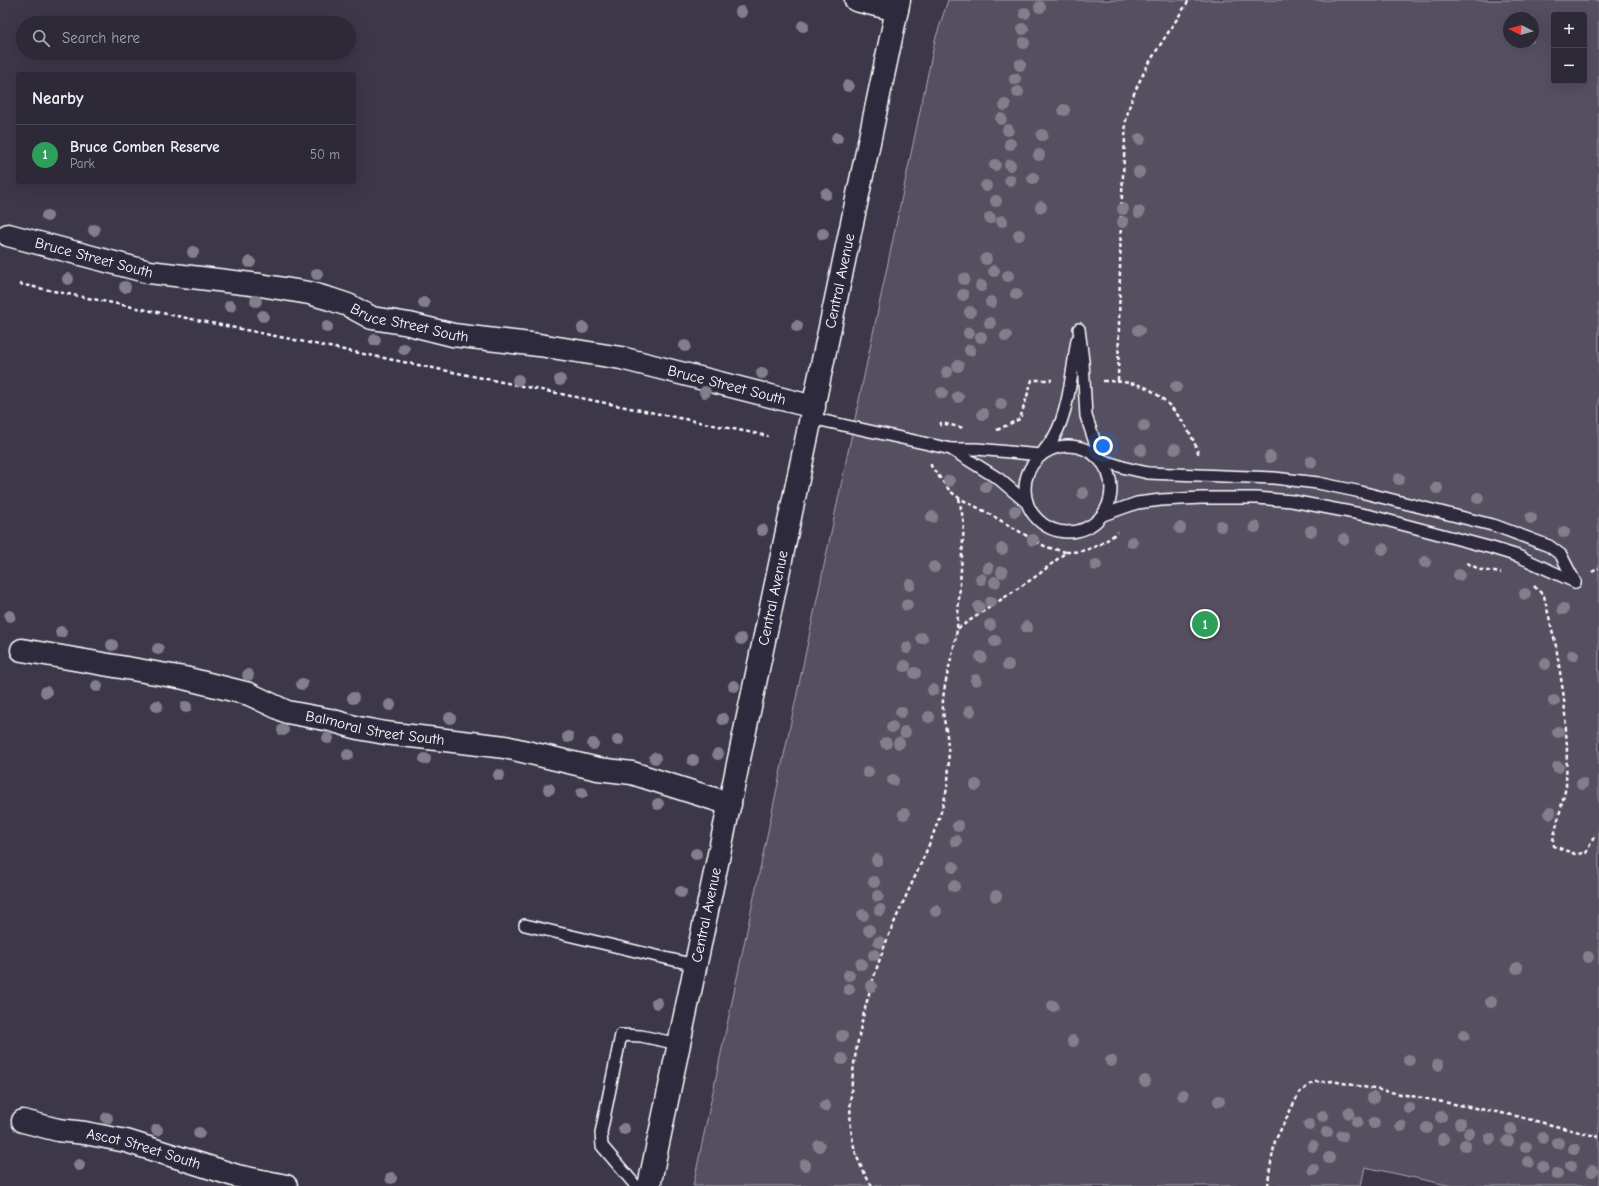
<!DOCTYPE html>
<meta charset="utf-8">
<style>
body{margin:0;font-family:"Comic Neue",sans-serif;background:#35313f;color:#f1f3f6}
.controls{position:absolute;right:12px;top:12px;display:grid;overflow:hidden;border-radius:4px;box-shadow:0 4px 16px #0002}
.controls button{width:36px;height:36px;display:grid;place-items:center;padding:0;border:0;border-bottom:1px solid #484552;background:#2d2937;color:#f1f3f6;font:20px sans-serif}
.compass{position:absolute;left:1503px;top:12px;width:36px;height:36px;border-radius:50%;background:#2d2937;box-shadow:0 4px 16px #0002;rotate:276deg}
.you{position:absolute;left:1103px;top:446px;width:14px;height:14px;margin:-10px;border:3px solid #fff;border-radius:50%;background:#1a73e8;box-shadow:0 0 0 6px #1a73e833}
.badge{display:grid;place-items:center;width:26px;height:26px;border-radius:50%;background:#1a73e8;color:#fff;font-size:13px;font-weight:700}
.pin{position:absolute;translate:-50% -50%;border:2px solid #fff;box-shadow:0 1px 4px #0006}
.list{margin:0;padding:0;list-style:none}
h2{display:flex;justify-content:space-between;align-items:center;height:52px;margin:0;padding:0 16px;font-size:17px}
h2 small{font-size:13px;font-weight:400;color:#a7a6ad}
.list li{display:grid;grid-template-columns:26px 1fr auto;gap:12px;align-items:center;box-sizing:border-box;height:60px;padding:0 16px;border-top:1px solid #484552}
.list b{display:block;font-size:15px;white-space:nowrap}
.list p{margin:0;font-size:13px;white-space:nowrap;color:#a7a6ad}
.list em{font-size:13px;font-style:normal;color:#a7a6ad}
.icon{flex:none;width:22px;height:22px;fill:none;stroke:currentColor;stroke-width:2;stroke-linecap:round;stroke-linejoin:round}
.map{position:relative;flex:none;width:1599px;height:1186px;overflow:hidden}
.search{position:absolute;background:#2d2937;box-shadow:0 4px 16px #0002;left:16px;top:16px;width:340px;height:44px;display:flex;align-items:center;gap:10px;box-sizing:border-box;padding:0 14px;border-radius:22px;color:#a7a6ad;font-size:15px}
.panel{position:absolute;background:#2d2937;box-shadow:0 4px 16px #0002;left:16px;top:72px;width:340px;height:112px;border-radius:4px}
.map>svg:first-child{display:block}
.green{fill:#555060;stroke:#aaa8b0;fill-rule:evenodd}
.lines{fill:none;stroke-linecap:round;stroke-linejoin:round}
.service-casing{stroke:#fff;stroke-width:14}
.minor-casing{stroke:#fff;stroke-width:25}
.secondary-casing{stroke:#fff;stroke-width:25}
.path{stroke:#fff;stroke-width:2.5;stroke-dasharray:4 3;stroke-linecap:butt}
.service{stroke:#2f2a3d;stroke-width:11}
.minor{stroke:#2f2a3d;stroke-width:22}
.secondary{stroke:#2f2a3d;stroke-width:22}
.tree{fill:#827e8a}
.labels{text-anchor:middle;dominant-baseline:central;stroke-width:3.5;stroke-linejoin:round;paint-order:stroke}
.street-label{font-size:15px;fill:#fff;stroke:#2f2a3d}
</style>
<div class="map">
<svg width="1599" height="1186" viewBox="0 0 1599 1186">
<rect width="100%" height="100%" fill="#3c3749"/>
<filter id="ink" filterUnits="userSpaceOnUse"><feTurbulence type="fractalNoise" baseFrequency=".025" numOctaves="2"/><feDisplacementMap in="SourceGraphic" scale="8" xChannelSelector="R" yChannelSelector="G"/><feConvolveMatrix kernelMatrix="1 2 1 2 8 2 1 2 1" color-interpolation-filters="sRGB"/></filter>
<g filter="url(#ink)">
<path class="green" d="M948,0h651v1186h-147l-87,-19 -4,19h-668l242,-1146zM1554,15h30v66h-30zM1509,18h24v24h-24z"/>
<g class="lines">
<g class="service-casing">
<g id="service">
<path d="M1079,329l4,32 3,55 15,44 25,8 22,5 126,5 44,5 43,9 135,34 53,20 12,9 14,27"/>
<path d="M811,418l140,31h26l64,6c4,-6 9,-12 13,-18 15,-26 18,-67 23,-97"/>
<circle cx="1068" cy="489" r="43"/>
<path d="M951,449l48,30 27,23"/>
<path d="M1103,515l34,-12 24,-3 41,-2h55l35,3 79,15 121,32 26,8 57,26"/>
<path d="M525,925l170,40"/>
<path d="M636,1186l-34,-40 -1,-13 20,-98 20,1 38,8"/>
</g>
</g>
<g class="minor-casing">
<g id="minor">
<path d="M856,0l41,10"/>
<path id="s1" d="M8,235l141,37 111,13 49,8 21,6 18,6 24,13 37,6 44,11 86,10 82,13 193,49"/>
<path id="s2" d="M22,650l162,28 65,16 38,18 43,8 28,8 27,5 120,14 93,22 34,4 98,31"/>
<path id="s3" d="M23,1121l35,9 27,3 41,8 111,35 49,10"/>
</g>
</g>
<g class="secondary-casing">
<g id="secondary">
<path id="s4" d="M649,1186l250,-1186"/>
</g>
</g>
<g class="path">
<path d="M19,284l749,152"/>
<path d="M1103,381c13,0 26,1 39,5 25,9 51,45 57,70"/>
<path d="M1118,381l3,-168 5,-93c9,-44 40,-82 63,-120"/>
<path d="M940,426l1,-3 23,5"/>
<path d="M997,430l23,-11 12,-39h20"/>
<path d="M931,464v2l19,25 9,7 27,14 60,35 20,5 -28,23 -81,54"/>
<path d="M1066,552c22,0 34,-6 52,-20"/>
<path d="M1467,563l14,7 20,3"/>
<path d="M1592,572l7,-4"/>
<path d="M1534,586l10,10 12,50 8,52 3,49 -1,40 -13,53 1,6 21,8 11,-1 8,-16"/>
<path d="M872,1186c-9,-14 -16,-28 -19,-44 -5,-26 -2,-53 1,-78 7,-46 19,-91 37,-134 19,-46 44,-89 55,-137 4,-19 3,-38 1,-57 -2,-12 -5,-24 -4,-36 2,-24 11,-47 14,-71l7,-105 -5,-26"/>
<path d="M1268,1186l1,-12 6,-33 24,-48 14,-11 19,-1 180,34 87,22"/>
</g>
<use href="#service" class="service"/>
<use href="#minor" class="minor"/>
<use href="#secondary" class="secondary"/>
</g>
<g class="tree">
<circle cx="1040" cy="7" r="6"/>
<circle cx="741" cy="12" r="6"/>
<circle cx="1025" cy="13" r="6"/>
<circle cx="803" cy="26" r="6"/>
<circle cx="1023" cy="29" r="6"/>
<circle cx="1024" cy="43" r="6"/>
<circle cx="1020" cy="65" r="6"/>
<circle cx="1015" cy="79" r="6"/>
<circle cx="848" cy="86" r="6"/>
<circle cx="1018" cy="92" r="6"/>
<circle cx="1005" cy="105" r="6"/>
<circle cx="1064" cy="110" r="6"/>
<circle cx="1001" cy="119" r="6"/>
<circle cx="1008" cy="130" r="6"/>
<circle cx="1042" cy="135" r="6"/>
<circle cx="837" cy="138" r="6"/>
<circle cx="1140" cy="139" r="6"/>
<circle cx="1010" cy="144" r="6"/>
<circle cx="1039" cy="155" r="6"/>
<circle cx="995" cy="165" r="6"/>
<circle cx="1010" cy="165" r="6"/>
<circle cx="1139" cy="172" r="6"/>
<circle cx="1033" cy="178" r="6"/>
<circle cx="1010" cy="180" r="6"/>
<circle cx="986" cy="186" r="6"/>
<circle cx="826" cy="194" r="6"/>
<circle cx="996" cy="201" r="6"/>
<circle cx="1041" cy="207" r="6"/>
<circle cx="1123" cy="209" r="6"/>
<circle cx="1139" cy="212" r="6"/>
<circle cx="47" cy="216" r="6"/>
<circle cx="990" cy="218" r="6"/>
<circle cx="1002" cy="221" r="6"/>
<circle cx="1123" cy="222" r="6"/>
<circle cx="94" cy="230" r="6"/>
<circle cx="823" cy="234" r="6"/>
<circle cx="1019" cy="235" r="6"/>
<circle cx="193" cy="252" r="6"/>
<circle cx="986" cy="259" r="6"/>
<circle cx="250" cy="262" r="6"/>
<circle cx="994" cy="271" r="6"/>
<circle cx="317" cy="274" r="6"/>
<circle cx="1008" cy="276" r="6"/>
<circle cx="68" cy="279" r="6"/>
<circle cx="964" cy="279" r="6"/>
<circle cx="981" cy="286" r="6"/>
<circle cx="125" cy="287" r="6"/>
<circle cx="1016" cy="294" r="6"/>
<circle cx="963" cy="295" r="6"/>
<circle cx="256" cy="301" r="6"/>
<circle cx="991" cy="302" r="6"/>
<circle cx="424" cy="303" r="6"/>
<circle cx="230" cy="306" r="6"/>
<circle cx="970" cy="312" r="6"/>
<circle cx="263" cy="316" r="6"/>
<circle cx="990" cy="323" r="6"/>
<circle cx="797" cy="326" r="6"/>
<circle cx="327" cy="327" r="6"/>
<circle cx="583" cy="328" r="6"/>
<circle cx="1139" cy="330" r="6"/>
<circle cx="969" cy="333" r="6"/>
<circle cx="1006" cy="336" r="6"/>
<circle cx="981" cy="337" r="6"/>
<circle cx="375" cy="340" r="6"/>
<circle cx="685" cy="346" r="6"/>
<circle cx="404" cy="349" r="6"/>
<circle cx="970" cy="350" r="6"/>
<circle cx="958" cy="366" r="6"/>
<circle cx="947" cy="372" r="6"/>
<circle cx="762" cy="373" r="6"/>
<circle cx="518" cy="380" r="6"/>
<circle cx="560" cy="380" r="6"/>
<circle cx="1176" cy="387" r="6"/>
<circle cx="705" cy="392" r="6"/>
<circle cx="942" cy="393" r="6"/>
<circle cx="958" cy="397" r="6"/>
<circle cx="1001" cy="404" r="6"/>
<circle cx="983" cy="414" r="6"/>
<circle cx="1144" cy="426" r="6"/>
<circle cx="1175" cy="449" r="6"/>
<circle cx="1141" cy="450" r="6"/>
<circle cx="1270" cy="457" r="6"/>
<circle cx="1311" cy="462" r="6"/>
<circle cx="1399" cy="479" r="6"/>
<circle cx="949" cy="481" r="6"/>
<circle cx="986" cy="487" r="6"/>
<circle cx="1437" cy="488" r="6"/>
<circle cx="1083" cy="493" r="6"/>
<circle cx="1478" cy="498" r="6"/>
<circle cx="1015" cy="511" r="6"/>
<circle cx="932" cy="517" r="6"/>
<circle cx="1531" cy="518" r="6"/>
<circle cx="1221" cy="526" r="6"/>
<circle cx="1255" cy="527" r="6"/>
<circle cx="1180" cy="528" r="6"/>
<circle cx="762" cy="530" r="6"/>
<circle cx="1311" cy="531" r="6"/>
<circle cx="1564" cy="532" r="6"/>
<circle cx="1344" cy="539" r="6"/>
<circle cx="1033" cy="540" r="6"/>
<circle cx="1132" cy="542" r="6"/>
<circle cx="1002" cy="549" r="6"/>
<circle cx="1383" cy="549" r="6"/>
<circle cx="1425" cy="562" r="6"/>
<circle cx="1096" cy="565" r="6"/>
<circle cx="934" cy="567" r="6"/>
<circle cx="988" cy="568" r="6"/>
<circle cx="1002" cy="572" r="6"/>
<circle cx="1459" cy="575" r="6"/>
<circle cx="981" cy="579" r="6"/>
<circle cx="995" cy="582" r="6"/>
<circle cx="910" cy="585" r="6"/>
<circle cx="1525" cy="594" r="6"/>
<circle cx="991" cy="602" r="6"/>
<circle cx="907" cy="605" r="6"/>
<circle cx="979" cy="607" r="6"/>
<circle cx="1563" cy="609" r="6"/>
<circle cx="10" cy="616" r="6"/>
<circle cx="990" cy="625" r="6"/>
<circle cx="1027" cy="627" r="6"/>
<circle cx="61" cy="632" r="6"/>
<circle cx="922" cy="638" r="6"/>
<circle cx="741" cy="639" r="6"/>
<circle cx="995" cy="641" r="6"/>
<circle cx="112" cy="645" r="6"/>
<circle cx="907" cy="648" r="6"/>
<circle cx="158" cy="649" r="6"/>
<circle cx="1573" cy="655" r="6"/>
<circle cx="981" cy="657" r="6"/>
<circle cx="1545" cy="664" r="6"/>
<circle cx="1008" cy="665" r="6"/>
<circle cx="905" cy="666" r="6"/>
<circle cx="915" cy="673" r="6"/>
<circle cx="248" cy="675" r="6"/>
<circle cx="976" cy="680" r="6"/>
<circle cx="302" cy="684" r="6"/>
<circle cx="97" cy="686" r="6"/>
<circle cx="734" cy="686" r="6"/>
<circle cx="933" cy="690" r="6"/>
<circle cx="46" cy="692" r="6"/>
<circle cx="353" cy="698" r="6"/>
<circle cx="1554" cy="701" r="6"/>
<circle cx="390" cy="705" r="6"/>
<circle cx="157" cy="706" r="6"/>
<circle cx="186" cy="707" r="6"/>
<circle cx="970" cy="711" r="6"/>
<circle cx="901" cy="712" r="6"/>
<circle cx="929" cy="717" r="6"/>
<circle cx="450" cy="718" r="6"/>
<circle cx="723" cy="719" r="6"/>
<circle cx="892" cy="727" r="6"/>
<circle cx="283" cy="730" r="6"/>
<circle cx="905" cy="732" r="6"/>
<circle cx="1558" cy="732" r="6"/>
<circle cx="568" cy="737" r="6"/>
<circle cx="328" cy="738" r="6"/>
<circle cx="618" cy="740" r="6"/>
<circle cx="886" cy="743" r="6"/>
<circle cx="899" cy="743" r="6"/>
<circle cx="593" cy="744" r="6"/>
<circle cx="718" cy="754" r="6"/>
<circle cx="348" cy="755" r="6"/>
<circle cx="655" cy="758" r="6"/>
<circle cx="425" cy="759" r="6"/>
<circle cx="693" cy="760" r="6"/>
<circle cx="1558" cy="767" r="6"/>
<circle cx="868" cy="772" r="6"/>
<circle cx="499" cy="775" r="6"/>
<circle cx="893" cy="780" r="6"/>
<circle cx="1582" cy="784" r="6"/>
<circle cx="976" cy="785" r="6"/>
<circle cx="549" cy="789" r="6"/>
<circle cx="582" cy="793" r="6"/>
<circle cx="658" cy="804" r="6"/>
<circle cx="1550" cy="813" r="6"/>
<circle cx="904" cy="814" r="6"/>
<circle cx="958" cy="826" r="6"/>
<circle cx="956" cy="841" r="6"/>
<circle cx="696" cy="854" r="6"/>
<circle cx="877" cy="860" r="6"/>
<circle cx="953" cy="867" r="6"/>
<circle cx="874" cy="882" r="6"/>
<circle cx="954" cy="886" r="6"/>
<circle cx="681" cy="892" r="6"/>
<circle cx="878" cy="896" r="6"/>
<circle cx="996" cy="896" r="6"/>
<circle cx="880" cy="910" r="6"/>
<circle cx="936" cy="911" r="6"/>
<circle cx="863" cy="915" r="6"/>
<circle cx="869" cy="930" r="6"/>
<circle cx="879" cy="942" r="6"/>
<circle cx="874" cy="955" r="6"/>
<circle cx="1588" cy="957" r="6"/>
<circle cx="861" cy="964" r="6"/>
<circle cx="1517" cy="968" r="6"/>
<circle cx="849" cy="975" r="6"/>
<circle cx="871" cy="986" r="6"/>
<circle cx="849" cy="989" r="6"/>
<circle cx="1491" cy="1002" r="6"/>
<circle cx="657" cy="1003" r="6"/>
<circle cx="1053" cy="1006" r="6"/>
<circle cx="1464" cy="1035" r="6"/>
<circle cx="842" cy="1036" r="6"/>
<circle cx="1073" cy="1041" r="6"/>
<circle cx="842" cy="1059" r="6"/>
<circle cx="1409" cy="1060" r="6"/>
<circle cx="1111" cy="1061" r="6"/>
<circle cx="1438" cy="1065" r="6"/>
<circle cx="1145" cy="1081" r="6"/>
<circle cx="1183" cy="1095" r="6"/>
<circle cx="1373" cy="1098" r="6"/>
<circle cx="1219" cy="1101" r="6"/>
<circle cx="825" cy="1106" r="6"/>
<circle cx="1409" cy="1108" r="6"/>
<circle cx="1349" cy="1113" r="6"/>
<circle cx="1323" cy="1116" r="6"/>
<circle cx="1441" cy="1117" r="6"/>
<circle cx="107" cy="1118" r="6"/>
<circle cx="1357" cy="1122" r="6"/>
<circle cx="1374" cy="1123" r="6"/>
<circle cx="1460" cy="1123" r="6"/>
<circle cx="1309" cy="1125" r="6"/>
<circle cx="1401" cy="1126" r="6"/>
<circle cx="1427" cy="1128" r="6"/>
<circle cx="624" cy="1129" r="6"/>
<circle cx="1511" cy="1129" r="6"/>
<circle cx="157" cy="1130" r="6"/>
<circle cx="1327" cy="1132" r="6"/>
<circle cx="199" cy="1133" r="6"/>
<circle cx="1469" cy="1133" r="6"/>
<circle cx="1342" cy="1136" r="6"/>
<circle cx="1543" cy="1138" r="6"/>
<circle cx="1443" cy="1139" r="6"/>
<circle cx="1490" cy="1139" r="6"/>
<circle cx="1508" cy="1141" r="6"/>
<circle cx="1558" cy="1143" r="6"/>
<circle cx="1465" cy="1145" r="6"/>
<circle cx="819" cy="1146" r="6"/>
<circle cx="1313" cy="1146" r="6"/>
<circle cx="1526" cy="1147" r="6"/>
<circle cx="1574" cy="1149" r="6"/>
<circle cx="1329" cy="1158" r="6"/>
<circle cx="1528" cy="1162" r="6"/>
<circle cx="79" cy="1165" r="6"/>
<circle cx="805" cy="1165" r="6"/>
<circle cx="1571" cy="1166" r="6"/>
<circle cx="1543" cy="1167" r="6"/>
<circle cx="1313" cy="1169" r="6"/>
<circle cx="1592" cy="1171" r="6"/>
<circle cx="1557" cy="1174" r="6"/>
<circle cx="391" cy="1178" r="6"/>
</g>
</g>
<g class="labels">
<g class="street-label">
<text stroke="none"><textPath href="#s1" startOffset="89">Bruce Street South</textPath></text>
<text stroke="none"><textPath href="#s4" startOffset="925">Central Avenue</textPath></text>
<text stroke="none"><textPath href="#s1" startOffset="413">Bruce Street South</textPath></text>
<text stroke="none"><textPath href="#s1" startOffset="737">Bruce Street South</textPath></text>
<text stroke="none"><textPath href="#s4" startOffset="601">Central Avenue</textPath></text>
<text stroke="none"><textPath href="#s2" startOffset="363">Balmoral Street South</textPath></text>
<text stroke="none"><textPath href="#s4" startOffset="277">Central Avenue</textPath></text>
<text stroke="none"><textPath href="#s3" startOffset="124">Ascot Street South</textPath></text>
</g>
</g>
</svg>
<div class="controls">
<button>+</button>
<button>−</button>
</div>
<svg class="compass" viewBox="-18 -18 36 36"><path d="M0-13l5 13h-10z" fill="#e53935"/><path d="M0 13l5-13h-10z" fill="#a7a6ad"/></svg>
<div class="you"></div>
<div class="pin badge" style="left:1205px;top:624px;background:#2e9e5b">1</div>
<div class="search"><svg class="icon" aria-label="search" viewBox="0 0 24 24"><circle cx="10" cy="10" r="6"/><path d="M15 15l6 6"/></svg>Search here</div>
<section class="panel">
<h2>Nearby<small></small></h2>
<ul class="list">
<li><span class="badge" style="background:#2e9e5b">1</span><div><b>Bruce Comben Reserve</b><p>Park</p></div><em>50 m</em></li>
</ul>
</section>
</div>
